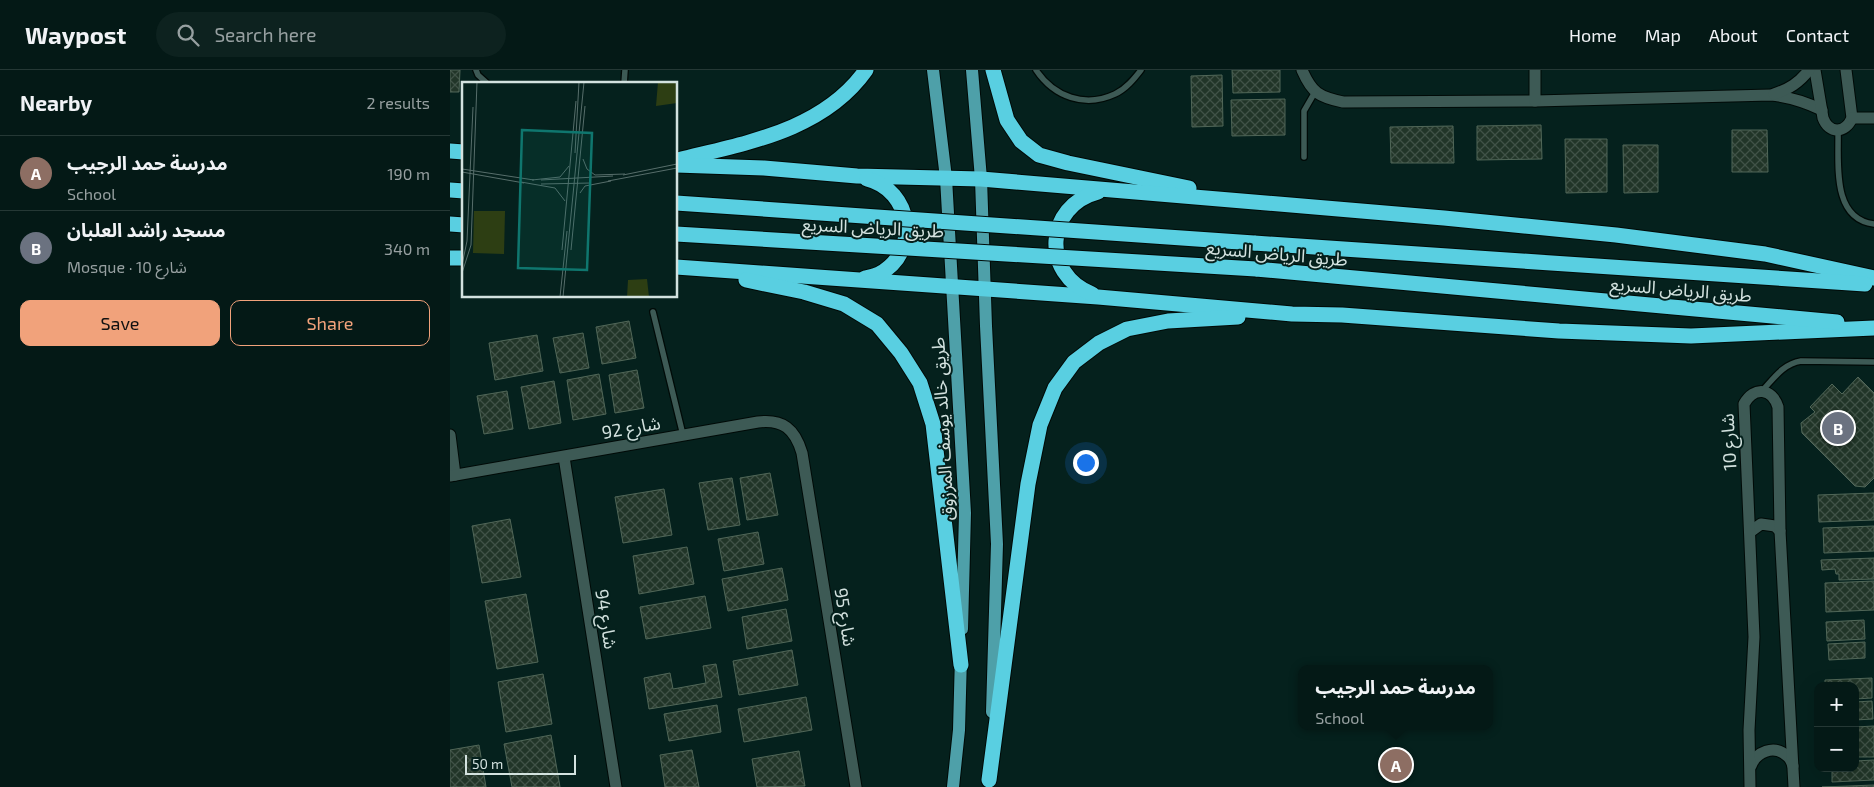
<!DOCTYPE html>
<meta charset="utf-8">
<style>
body{margin:0;font-family:"Exo 2","Noto Sans Arabic",sans-serif;background:#0d221f;color:#f1f3f6}
.controls{position:absolute;right:15px;bottom:15px;display:grid;overflow:hidden;border-radius:10px;box-shadow:0 5px 20px #0002}
.controls button{width:45px;height:45px;display:grid;place-items:center;padding:0;border:0;border-bottom:1px solid #253835;background:#041916;color:#f1f3f6;font:25px sans-serif}
.scale{position:absolute;left:15px;bottom:12px;width:111px;box-sizing:border-box;padding-left:5px;border:2px solid #d3e2df;border-top:0;font-size:14px;line-height:18px;white-space:nowrap;color:#d3e2df;-webkit-text-stroke:4px #05211d;paint-order:stroke}
.you{position:absolute;left:635px;top:392px;width:18px;height:18px;margin:-12px;border:4px solid #fff;border-radius:50%;background:#1a73e8;box-shadow:0 0 0 8px #1a73e833}
.badge{display:grid;place-items:center;width:32px;height:32px;border-radius:50%;background:#f1a27b;color:#fff;font-size:16px;font-weight:700}
.pin{position:absolute;translate:-50% -50%;border:2px solid #fff;box-shadow:0 1px 5px #0006}
.popup{position:absolute;left:848px;top:595px;width:195px;height:65px;box-sizing:border-box;display:grid;place-content:center;border-radius:10px;background:#041916;filter:drop-shadow(0 1px 4px #0005);font-size:16px;white-space:nowrap;color:#97a0a1}
.popup b{font-size:19px;color:#f1f3f6}
.popup::after{content:'';position:absolute;left:50%;top:100%;margin-left:-10px;border:10px solid transparent;border-top-color:#041916}
.list{margin:0;padding:0;list-style:none}
h2{display:flex;justify-content:space-between;align-items:center;height:65px;margin:0;padding:0 20px;font-size:21px}
h2 small{font-size:16px;font-weight:400;color:#97a0a1}
.list li{display:grid;grid-template-columns:32px 1fr auto;gap:15px;align-items:center;box-sizing:border-box;height:75px;padding:0 20px;border-top:1px solid #253835}
.list b{display:block;font-size:19px;white-space:nowrap}
.list p{margin:0;font-size:16px;white-space:nowrap;color:#97a0a1}
.list em{font-size:16px;font-style:normal;color:#97a0a1}
.actions{display:flex;gap:10px;padding:15px 20px}
.actions a{flex:1;padding:11px 0;border:1px solid #f1a27b;border-radius:10px;text-align:center;font-size:18px;color:#f1a27b}
.actions .main{background:#f1a27b;color:#111}
.icon{flex:none;width:28px;height:28px;fill:none;stroke:currentColor;stroke-width:2;stroke-linecap:round;stroke-linejoin:round}
.map{position:relative;flex:none;width:1424px;height:717px;overflow:hidden}
header{display:flex;align-items:center;gap:30px;box-sizing:border-box;height:70px;padding:0 25px;background:#041916;border-bottom:1px solid #253835}
header strong{font-size:24px}
nav{display:flex;gap:28px;margin-inline-start:auto;font-size:18px}
.search{width:350px;height:45px;background:#0d221f;display:flex;align-items:center;gap:12px;box-sizing:border-box;padding:0 18px;border-radius:28px;color:#97a0a1;font-size:19px}
main{display:flex}
aside{flex:1;background:#041916}
.map>svg:first-child{display:block}
.building{fill:url(#building-cross-hatch);stroke:#516758}
.lines{fill:none;stroke-linecap:round;stroke-linejoin:round}
.service-casing{stroke:#000a07;stroke-width:8}
.minor-casing{stroke:#000a07;stroke-width:13}
.primary-casing{stroke:#000a07;stroke-width:14}
.motorway-casing{stroke:#000a07;stroke-width:17}
.service{stroke:#3d5a55;stroke-width:5.5}
.minor{stroke:#3d5a55;stroke-width:11}
.primary{stroke:#4ea0a9;stroke-width:12}
.motorway{stroke:#59cfe1;stroke-width:15}
.motorway-bridge-casing{stroke:#000a07;stroke-width:17;stroke-linecap:butt}
.motorway-bridge{stroke:#59cfe1;stroke-width:15}
.labels{text-anchor:middle;dominant-baseline:central;stroke-width:4;stroke-linejoin:round;paint-order:stroke}
.street-label{font-size:18px;fill:#d3e2df;stroke:#05211d}
.inset-road{fill:none;stroke:#576e6b;stroke-width:1}
.view{fill:#0f766e;fill-opacity:0.15;stroke:#0f766e;stroke-width:2.5}
.inset-edge{fill:none;stroke:#d3e2df;stroke-width:2.5}
</style>
<header>
<strong>Waypost</strong>
<div class="search"><svg class="icon" aria-label="search" viewBox="0 0 24 24"><circle cx="10" cy="10" r="6"/><path d="M15 15l6 6"/></svg>Search here</div>
<nav><a>Home</a><a>Map</a><a>About</a><a>Contact</a></nav>
</header>
<main>
<aside>
<h2>Nearby<small>2 results</small></h2>
<ul class="list">
<li><span class="badge" style="background:#8d6e63">A</span><div><b>مدرسة حمد الرجيب</b><p>School</p></div><em>190 m</em></li>
<li><span class="badge" style="background:#6b7280">B</span><div><b>مسجد راشد العلبان</b><p>Mosque · شارع 10</p></div><em>340 m</em></li>
</ul>
<div class="actions"><a class="main">Save</a><a>Share</a></div>
</aside>
<div class="map">
<svg width="1424" height="717" viewBox="0 0 1424 717">
<defs>
<pattern id="building-cross-hatch" width="8" height="8" patternUnits="userSpaceOnUse" patternTransform="scale(1.25)"><rect width="8" height="8" fill="#213528"/><path d="M0 0l8 8M0 8l8-8" fill="none" stroke="#405247"/></pattern>
</defs>
<rect width="100%" height="100%" fill="#05211d"/>
<g class="building">
<path d="M0,0h10l-1,22h-9z"/>
<path d="M782,0h48v22l-47,1z"/>
<path d="M772,5l1,51 -31,1 -1,-51z"/>
<path d="M835,29v36l-53,1 -1,-36z"/>
<path d="M1091,55l1,34 -65,1v-34z"/>
<path d="M1003,56l1,37h-63l-1,-36z"/>
<path d="M1282,60h35l1,42h-36z"/>
<path d="M1115,69h42v53l-41,1z"/>
<path d="M1173,75h35v47l-34,1z"/>
<path d="M179,251l7,37 -34,6 -6,-37z"/>
<path d="M133,263l6,35 -29,5 -7,-35z"/>
<path d="M87,265l6,36 -48,9 -6,-37z"/>
<path d="M187,300l7,38 -29,5 -6,-38z"/>
<path d="M149,304l7,40 -33,6 -6,-40z"/>
<path d="M1408,307l16,16v85l-9,9 -10,-1 -53,-53 -1,-10 14,-11 -5,-5 22,-23 10,10z"/>
<path d="M104,311l7,42 -32,6 -8,-42z"/>
<path d="M57,321l6,38 -29,5 -7,-38z"/>
<path d="M320,403l8,42 -31,5 -7,-42z"/>
<path d="M282,408l8,47 -32,5 -9,-47z"/>
<path d="M214,419l8,46 -49,8 -8,-46z"/>
<path d="M1424,423v27l-55,2 -1,-27z"/>
<path d="M60,449l11,58 -39,6 -10,-57z"/>
<path d="M1424,456v25l-50,2 -1,-25z"/>
<path d="M308,462l6,32 -40,7 -6,-32z"/>
<path d="M237,477l7,37 -55,10 -6,-38z"/>
<path d="M1424,488v21l-35,1v-6h-3l-1,-5 -13,1 -1,-10z"/>
<path d="M332,498l6,32 -60,11 -6,-32z"/>
<path d="M1424,511v29l-48,2 -1,-29z"/>
<path d="M76,524l12,68 -41,7 -12,-68z"/>
<path d="M255,526l6,32 -65,11 -6,-32z"/>
<path d="M336,539l6,32 -45,8 -5,-32z"/>
<path d="M1414,550l1,19 -38,2 -1,-19z"/>
<path d="M1415,572v16l-36,2 -1,-16z"/>
<path d="M342,580l6,35 -59,10 -6,-34z"/>
<path d="M266,594l6,33 -73,12 -5,-31 26,-5 3,16 33,-6 -3,-17z"/>
<path d="M93,604l9,50 -46,8 -8,-50z"/>
<path d="M1422,608v20l-17,1v-13h-30v-6z"/>
<path d="M356,627l6,33 -68,12 -6,-33z"/>
<path d="M1422,631l1,18 -18,1v-18z"/>
<path d="M267,635l4,27 -52,9 -5,-27z"/>
<path d="M1424,656v31h-19v-30z"/>
<path d="M101,665l9,52h-48l-8,-43z"/>
<path d="M29,675l7,42h-36v-37z"/>
<path d="M242,680l7,37h-34l-5,-32z"/>
<path d="M349,681l6,35 -48,1 -5,-28z"/>
<path d="M1424,690v20l-42,2v-14h23v-7z"/>
<path d="M1424,715v2h-52z"/>
</g>
<g class="lines">
<g class="service-casing">
<g id="service">
<path d="M26,0l2,5 10,9"/>
<path d="M586,0c18,27 49,38 79,24 11,-5 19,-15 26,-24"/>
<path d="M174,14l1,-14"/>
<path d="M1388,61c1,31 -7,88 36,93"/>
<path d="M854,87v-46l11,-19"/>
<path d="M203,242l30,123"/>
<path d="M1312,321c12,-13 21,-27 39,-30l73,1"/>
</g>
</g>
<g class="minor-casing">
<g id="minor">
<path d="M852,0c10,23 17,27 41,32l192,-1 236,-6c19,2 34,7 51,15"/>
<path d="M1085,0v31"/>
<path d="M1365,0l8,48c6,16 22,16 29,0l-6,-48"/>
<path d="M1324,24c15,-5 25,-11 35,-24"/>
<path d="M1402,48h22"/>
<path d="M0,365l5,40"/>
<path d="M114,387l52,330"/>
<path d="M0,406l308,-54c25,-3 37,7 44,31l54,334"/>
<path d="M1300,462l11,-8 14,2 5,5"/>
<path d="M1301,696c5,-14 23,-22 36,-10 3,2 5,7 6,10"/>
<path d="M1300,717l-1,-57 5,-93 -10,-233c10,-18 28,-16 34,3l2,124 14,256"/>
</g>
</g>
<g class="primary-casing">
<g id="primary">
<path d="M483,0l13,108 19,335 -3,116"/>
<path d="M522,0l9,109 5,147 11,218 -5,168"/>
<path d="M503,717l6,-57 2,-74"/>
</g>
</g>
<g class="motorway-casing">
<g id="motorway">
<path d="M543,0l14,50 14,21 18,14 29,8 121,25"/>
<path d="M0,81l14,1"/>
<path d="M228,90c67,-17 145,-29 188,-90"/>
<path d="M226,95l88,3 93,8 124,3 463,39 172,17 149,19 109,24"/>
<path d="M0,120l14,1"/>
<path d="M0,154l14,1"/>
<path d="M804,173l611,41"/>
<path d="M0,188h14"/>
<path d="M226,197l422,30 194,17 50,1 217,16 132,5 183,-8"/>
<path d="M806,199l581,53"/>
<path d="M415,208c4,-1 10,-2 14,-4 42,-22 33,-84 -12,-95"/>
<path d="M296,210l58,12 40,12 33,20 24,29 19,30 13,41 28,241"/>
<path d="M642,224c-51,-20 -47,-88 6,-102"/>
<path d="M539,710l39,-296 12,-59 15,-37 19,-26 25,-19 28,-14 41,-8 70,-4"/>
</g>
</g>
<use href="#service" class="service"/>
<use href="#minor" class="minor"/>
<use href="#primary" class="primary"/>
<use href="#motorway" class="motorway"/>
<g class="motorway-bridge-casing">
<g id="motorway-bridge">
<path d="M226,133l578,40"/>
<path d="M226,164l580,35"/>
</g>
</g>
<use href="#motorway-bridge" class="motorway-bridge"/>
</g>
<g class="labels">
<g class="street-label">
<text transform="translate(423 157) rotate(3)">طريق الرياض السريع</text>
<text transform="translate(827 183) rotate(5)">طريق الرياض السريع</text>
<text transform="translate(1231 219) rotate(5)">طريق الرياض السريع</text>
<text transform="translate(181 357) rotate(-10)">شارع 92</text>
<text transform="translate(492 359) rotate(-93)">طريق خالد يوسف المرزوق</text>
<text transform="translate(1278 372) rotate(-93)">شارع 10</text>
<text transform="translate(396 547) rotate(81)">شارع 95</text>
<text transform="translate(157 549) rotate(81)">شارع 94</text>
</g>
</g>
<g transform="translate(12 12)">
<rect width="215" height="215" fill="#05211d"/>
<path d="M196,0h19v21l-21,3zM185,197l2,18h-22l1,-17z" fill="#2d3e13"/>
<path d="M12,129h31l-1,43 -31,-1z" fill="#2d3e13"/>
<path class="inset-road" d="M113,71l4,-71M121,77l4,10 8,6 30,-1M0,87l72,11M0,90l62,11M161,93l54,-11M70,98l28,-3 9,-11M79,98l72,-4M146,99l69,-13M59,100l34,6 10,13M79,102l50,-1M118,111l5,-7 26,-5M100,168l14,-149M109,168l14,-144M0,183l5,-24 6,-134M0,191l9,-28 6,-163M98,215l7,-66M101,215l21,-215"/>
<path class="view" d="M60,48l70,3 -5,137 -69,-2z"/>
<rect width="215" height="215" class="inset-edge"/>
</g>
</svg>
<div class="controls">
<button>+</button>
<button>−</button>
</div>
<div class="scale">50 m</div>
<div class="you"></div>
<div class="pin badge" style="left:946px;top:695px;background:#8d6e63">A</div>
<div class="popup"><b>مدرسة حمد الرجيب</b>School</div>
<div class="pin badge" style="left:1388px;top:358px;background:#6b7280">B</div>
</div>
</main>
